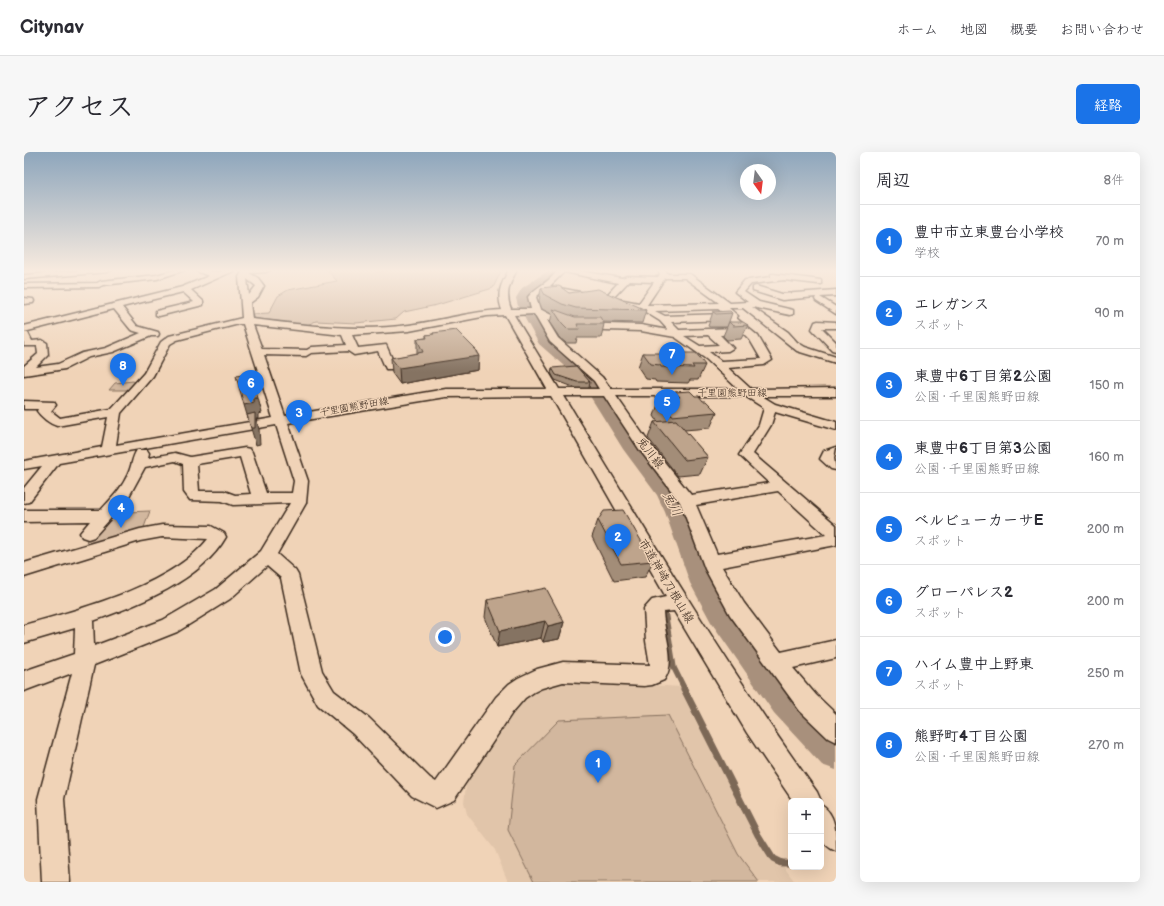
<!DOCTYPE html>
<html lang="ja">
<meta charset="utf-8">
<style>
body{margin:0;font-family:"Balsamiq Sans","Klee One",sans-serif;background:#f7f7f7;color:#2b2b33}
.controls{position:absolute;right:12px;bottom:12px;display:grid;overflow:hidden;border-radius:6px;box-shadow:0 4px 16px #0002}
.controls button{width:36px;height:36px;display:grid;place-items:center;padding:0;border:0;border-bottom:1px solid #e1e1e2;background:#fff;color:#2b2b33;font:20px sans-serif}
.compass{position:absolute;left:716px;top:12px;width:36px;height:36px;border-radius:50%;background:#fff;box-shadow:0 4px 16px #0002;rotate:166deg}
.you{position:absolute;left:421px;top:485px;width:14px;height:14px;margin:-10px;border:3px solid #fff;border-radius:50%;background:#1a73e8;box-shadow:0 0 0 6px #1a73e833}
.badge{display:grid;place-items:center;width:26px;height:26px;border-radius:50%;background:#1a73e8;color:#fff;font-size:13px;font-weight:700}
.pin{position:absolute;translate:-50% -33px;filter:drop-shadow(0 1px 2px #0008)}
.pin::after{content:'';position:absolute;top:21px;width:14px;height:12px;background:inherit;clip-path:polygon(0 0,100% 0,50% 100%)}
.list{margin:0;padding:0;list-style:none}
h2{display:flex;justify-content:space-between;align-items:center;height:52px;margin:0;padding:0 16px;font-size:17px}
h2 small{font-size:13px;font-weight:400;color:#7c7c81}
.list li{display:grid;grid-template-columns:26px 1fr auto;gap:12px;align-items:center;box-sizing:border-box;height:72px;padding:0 16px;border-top:1px solid #e1e1e2}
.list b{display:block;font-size:15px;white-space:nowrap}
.list p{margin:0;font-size:13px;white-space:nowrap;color:#7c7c81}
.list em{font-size:13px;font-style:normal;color:#7c7c81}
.map{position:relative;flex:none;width:812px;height:730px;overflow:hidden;border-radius:6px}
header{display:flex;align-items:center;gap:24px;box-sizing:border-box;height:56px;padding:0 20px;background:#fff;border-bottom:1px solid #e1e1e2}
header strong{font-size:19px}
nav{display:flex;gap:22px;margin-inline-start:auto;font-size:14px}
.intro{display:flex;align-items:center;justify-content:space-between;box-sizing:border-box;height:96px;padding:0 24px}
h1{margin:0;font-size:28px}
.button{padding:10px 18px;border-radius:6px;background:#1a73e8;color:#fff;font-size:14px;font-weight:700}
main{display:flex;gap:24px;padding:0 24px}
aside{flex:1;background:#fff;border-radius:6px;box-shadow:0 4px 16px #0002}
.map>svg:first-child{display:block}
.built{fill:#e1c5aa}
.green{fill:#d2b79e;stroke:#86705e}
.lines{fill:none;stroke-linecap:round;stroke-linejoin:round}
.stream-far1{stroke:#7c6756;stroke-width:5.5}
.stream{stroke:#7c6756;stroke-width:7}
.river{fill:#a8907b;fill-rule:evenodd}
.minor-casing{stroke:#3b2a1e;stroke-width:3}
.minor{fill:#f0d3b7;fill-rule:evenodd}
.wall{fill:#a38d78;stroke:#3b2a1e}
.shaded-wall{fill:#857362;stroke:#3b2a1e}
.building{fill:#bea48c;stroke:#3b2a1e}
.labels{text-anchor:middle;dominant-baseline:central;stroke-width:3;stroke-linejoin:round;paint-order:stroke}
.far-street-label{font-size:10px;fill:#3b2a1e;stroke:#f0d3b7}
.street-label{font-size:12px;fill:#3b2a1e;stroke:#f0d3b7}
.water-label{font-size:13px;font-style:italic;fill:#513e31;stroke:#f0d3b7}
</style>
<header>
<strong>Citynav</strong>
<nav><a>ホーム</a><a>地図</a><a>概要</a><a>お問い合わせ</a></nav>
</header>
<div class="intro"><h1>アクセス</h1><a class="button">経路</a></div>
<main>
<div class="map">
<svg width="812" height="730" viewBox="0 0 812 730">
<rect width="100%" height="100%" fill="#f0d3b7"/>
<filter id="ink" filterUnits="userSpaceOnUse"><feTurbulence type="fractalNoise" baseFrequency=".025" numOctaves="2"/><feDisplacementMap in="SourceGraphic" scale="8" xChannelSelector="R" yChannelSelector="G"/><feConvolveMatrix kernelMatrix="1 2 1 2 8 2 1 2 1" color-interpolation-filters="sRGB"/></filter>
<g filter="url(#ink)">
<path class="built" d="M552,528l105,7 75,149 16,25 6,6h6l11,15h-287l-13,-32 -28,-36 -3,-12 2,-16 4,-12 45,-67 11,-10 18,-10z"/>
<g class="green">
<path d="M303,118h48l2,2 15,-2h109v1l-8,17 -56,17 -33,7 -8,7 -40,4 -40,-2 -9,4 -54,-7 -1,-4 17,-1 9,-17 10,-6 49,-9z"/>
<path d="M109,229l4,2 -6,7h-22l6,-7z"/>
<path d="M91,358l12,2 23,-1 -7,19 -57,16 1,-10z"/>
<path d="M644,563l70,139 21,28h-225l-26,-52 7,-65 44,-45z"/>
</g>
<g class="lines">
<path class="stream-far1" d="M641,460l9,56 11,22"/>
<path class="stream" d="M660,537l74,146 15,24 8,4h10"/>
<path class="river" d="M525,118h12c-8,12 -24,16 -31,28l2,8 19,32 43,35 48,72 35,41 14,26 27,68 15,24 67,85 36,35v46l-14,-5 -48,-52 -63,-91 -21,-39 -25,-71 -8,-17 -34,-46 -43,-69 -41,-36 -21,-38 -2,-8 6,-10z"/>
<g class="minor-casing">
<g id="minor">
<path d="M61,118h27l-4,2 -84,7v-4z"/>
<path d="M150,118h11l-28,9 -54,6 -4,2 -75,1v-4l73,-1 4,-2 55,-6z"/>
<path d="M170,118c8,-1 15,2 23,2 6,0 12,-3 19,-2l-45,20 12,11v4l-44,11 -3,-1v-4l38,-9 -11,-10 -61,15 15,19 21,6 1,2 -1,2h-7l-38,16 -24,5 -24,12 -41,6v-9l14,-12 -1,-8h-13v-14l4,1 4,8 10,-1 5,3 1,12 -12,12 22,-3 24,-11 24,-5 35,-15 -10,-3 -17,-21 -90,23v-6l158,-39 27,-11z"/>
<path d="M219,118h27l-4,2 -17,1 9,5 6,8 -6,11 -8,6 2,16c52,6 104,13 157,6 32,-4 62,-14 93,-15 -6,-16 -1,-26 7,-40h8c-8,14 -12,24 -6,39h20l-3,-12c8,-11 23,-15 29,-27h17l48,8 5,-2 31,1 2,-3 -3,-4h8l3,4h22l40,29 18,-1 -13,-10 10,-12h3l23,-3v-3h3l47,6v4h-3l-34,-4 -33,4 -7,8 15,10 34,8v4l-3,1 -38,-8 36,25 9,10 8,5 31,10v6l-39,-12 -54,-43h-14l9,8 -2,2 22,18 14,24 -8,5 -36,3 23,21 85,-1v8h-74l13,8 61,18v8l-61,-18 -4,13 -18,29 83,71v20l-114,22 22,36 37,49 55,-12v18l-43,10 23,27 20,19v28l-8,-4 -28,-27 -70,-96 -25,-46 -25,-67 -41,-53 -35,-53h-40c81,134 161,268 253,396l4,9h-28l-46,-68 -73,-122 -11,1c1,23 14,50 1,68l-12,5 -8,1 -81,-4 -21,6 -8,4 -9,6 -13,15 -58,87 -18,8 -24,-12 -59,-62 -35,-29 -17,-31 -20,-96 -14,-12 -37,33 -53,33 -83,33 -30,134 6,83h-28l-4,-83 34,-126 -48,18v-20l50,-17 1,-25v-1l-51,15v-18c56,-16 147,-39 184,-86l-46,-2 -22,4 -116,36v-14l116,-34 22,-4 49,1 13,7 2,4c-24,43 -88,68 -133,84l1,25 69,-26 53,-31 45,-38 29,-48 -57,2 -11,-4 -32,-1 -6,-8 -1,-28 -8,-3 -30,6 -18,33 -33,37 -6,2 -6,-2 -2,-4 10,-12 -66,1v-12h77c10,-11 21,-22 27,-36 4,-8 4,-17 9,-24h10l2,3 -1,5 27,-5 15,4 55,-9 5,1 2,3 14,41h26l2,-12 -18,-56 -217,38 -30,39 -5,1v-15l18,-22 -18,3v-8l78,-14 6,-30 -51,9c-7,-2 -16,-9 -20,-15l1,-2h-14v-8l30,1 2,3 -5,6 9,7 51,-9 33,-36 17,-31 8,-6 73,-18 -3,-41zM540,120l54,11 -13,14 -55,-11zM641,126h20l34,25 -72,2zM223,127l9,7 -7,9zM605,129l25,1 -15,21 -26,-5zM521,137l94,19 21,13 8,9 -27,-5 -68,-2 -14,-4 -19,-10 -4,-12zM694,157l7,5 -60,2 -10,-5zM510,162l16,28 44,39 5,8h-40l-45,-74zM481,163l42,74h-101l-161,27 -21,-61 42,1 5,-3 37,-2 6,4 24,-4 8,18h12l5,-3 -1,-2 -8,-1 -8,-18 -28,3 -6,-13 57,-4 78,-15zM523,168l25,9 69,2 34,6 31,22 32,30h-127l-9,-12 -44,-39zM703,168l10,8 -58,2 -8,-8zM215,172h4l30,94 -157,27 5,-32 32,-37 17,-32 7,-4zM229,173l89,10 4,10 -34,2 -5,3 -45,-1zM720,182l6,6 11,19 -40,2 -12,-9 19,-1 5,-3 -13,-13zM684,183l11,10 -19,1 -16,-10zM527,244l115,201 -14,3 -8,9 2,32 4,24 -87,-3 -26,7 -19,9 -9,6 -13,13 -60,85 -6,-4 -61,-60 -35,-27 -12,-20 -24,-96 -3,-5 -18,-16 29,-51 2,-22 -20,-58 158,-26zM592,244h129l19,12 -5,17 -20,30 30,28 -78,12 -42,-52zM216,305l11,37 -16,1 -11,-4h-25l-2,-27zM754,339l48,44 -109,19 -21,-49z"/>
<path d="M732,134l26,8 54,-4v6l-16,1 16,10v7l-20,-13 -1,-2 1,-2 -34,3 -29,-9v-4z"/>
<path d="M0,146l9,1 1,2 -1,2 -9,1z"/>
<path d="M794,169l18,1v6h-14l14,14v9l-4,-1 -20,-21 3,-7z"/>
<path d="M812,295l-2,11 2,12 -5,-1 -11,-10 4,-8z"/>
<path d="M797,653c15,9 15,26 15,46 -22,-9 -15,-26 -15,-46z"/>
</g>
</g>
<use href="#minor" class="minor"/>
</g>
<g class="wall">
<path d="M517,136l28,5 77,17 -4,13 -39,-1 1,2 -3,14h-24l-1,5h-10l-7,-6 -9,-14 2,-9 -10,-5 -3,-8z"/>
<path d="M689,160l19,1 -5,14h-17l-2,-1z"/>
<path d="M705,170l19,3 -7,14 -14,1 -4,-4z"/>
<path d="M409,181l45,21v16l-78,14 -8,-11 -1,-15 26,-4v-15l9,-1v-3l7,-1z"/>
<path d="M619,201l62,12 -7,15h-8l-2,3 -32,-1 -1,-2 -9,-1 -8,-12z"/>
<path d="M528,216l38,14 -1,6h-13l-21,-8 -4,-7z"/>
<path d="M651,240l20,4 8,5 14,11 -7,16 -26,2 24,27 -8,17 -22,2 -30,-38 6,-16h4l-4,-6 6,-18 13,-1z"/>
<path d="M574,368l55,41 -8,16 -31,4 -22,-44z"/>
<path d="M463,448l77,22 -5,17 -16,3 -2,-4 -44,9 -12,-30z"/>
</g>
<g class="shaded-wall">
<path d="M454,200l-1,4h2l-1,14 -78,14 -1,-16z"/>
<path d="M230,246h4l4,15 -3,1v5h-3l3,10 1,15 -4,1 -12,-40z"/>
<path d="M521,469l-4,17 -44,9 3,-16z"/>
<path d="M540,470l-5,17 -16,3 5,-16z"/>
</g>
<g class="building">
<path d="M535,134l10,7 29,-4 48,21 -70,-2 -14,-4 -17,-9 -4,-7z"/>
<path d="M529,157l22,8h25l4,7h-27l2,5h-11l-6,-6z"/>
<path d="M706,159l2,2 -16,1 -3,-2z"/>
<path d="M705,170h14l5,3 -15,1z"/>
<path d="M432,178l22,22h-2l3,4 -80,12 -8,-10 32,-6 -6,-13 10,-1 -1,-3 8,-1 -1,-1z"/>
<path d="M619,201h53l9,12h-13l2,3 -33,-1 -1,-2 -9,-1z"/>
<path d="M552,214l14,16h-13l-21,-7 -4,-7z"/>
<path d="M226,222l8,24h-4v5l-10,2 -8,-29z"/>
<path d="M666,239l5,5h4l4,5h3l11,11 -45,4 -13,-16h3l-2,-2 20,-1 -5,-5z"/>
<path d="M231,261v15h-4l-4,-13z"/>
<path d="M652,268l32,37 -23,3 -31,-38z"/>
<path d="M599,358l30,51 -32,3 -23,-44 6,-9z"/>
<path d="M522,436l18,34 -16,4 -3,-5 -45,10 -13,-31z"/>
</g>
</g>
<linearGradient id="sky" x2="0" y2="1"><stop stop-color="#8ea6bc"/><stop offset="0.54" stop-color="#f8ebdf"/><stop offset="1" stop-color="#f8ebdf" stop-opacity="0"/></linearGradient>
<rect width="812" height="220" fill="url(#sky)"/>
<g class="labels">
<g class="far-street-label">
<text x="708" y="241">千里園熊野田線</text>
<text transform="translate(330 255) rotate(-10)">千里園熊野田線</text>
</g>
<g class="street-label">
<text transform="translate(626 301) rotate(52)">兎川線</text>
<text transform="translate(642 429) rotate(59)">市道神崎刀根山線</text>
</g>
<g class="water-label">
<text transform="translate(648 352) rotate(63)">兎川</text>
</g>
</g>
</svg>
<div class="controls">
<button>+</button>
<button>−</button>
</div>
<svg class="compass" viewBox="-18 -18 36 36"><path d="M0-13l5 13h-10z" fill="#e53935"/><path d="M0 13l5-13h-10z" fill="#7c7c81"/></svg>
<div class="you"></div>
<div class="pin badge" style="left:574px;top:631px">1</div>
<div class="pin badge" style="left:594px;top:405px">2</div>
<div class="pin badge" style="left:275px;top:281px">3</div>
<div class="pin badge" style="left:97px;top:376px">4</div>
<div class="pin badge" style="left:643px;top:270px">5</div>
<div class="pin badge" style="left:227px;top:251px">6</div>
<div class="pin badge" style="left:648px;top:223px">7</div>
<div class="pin badge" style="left:99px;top:234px">8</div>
</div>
<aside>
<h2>周辺<small>8件</small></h2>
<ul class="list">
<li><span class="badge">1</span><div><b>豊中市立東豊台小学校</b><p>学校</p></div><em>70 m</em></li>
<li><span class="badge">2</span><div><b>エレガンス</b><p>スポット</p></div><em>90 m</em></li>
<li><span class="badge">3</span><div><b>東豊中6丁目第2公園</b><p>公園 · 千里園熊野田線</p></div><em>150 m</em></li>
<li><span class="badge">4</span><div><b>東豊中6丁目第3公園</b><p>公園 · 千里園熊野田線</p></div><em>160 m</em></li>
<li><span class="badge">5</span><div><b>ベルビューカーサE</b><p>スポット</p></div><em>200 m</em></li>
<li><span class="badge">6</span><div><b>グローパレス2</b><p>スポット</p></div><em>200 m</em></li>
<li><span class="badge">7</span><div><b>ハイム豊中上野東</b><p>スポット</p></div><em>250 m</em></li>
<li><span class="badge">8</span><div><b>熊野町4丁目公園</b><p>公園 · 千里園熊野田線</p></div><em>270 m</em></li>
</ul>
</aside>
</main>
